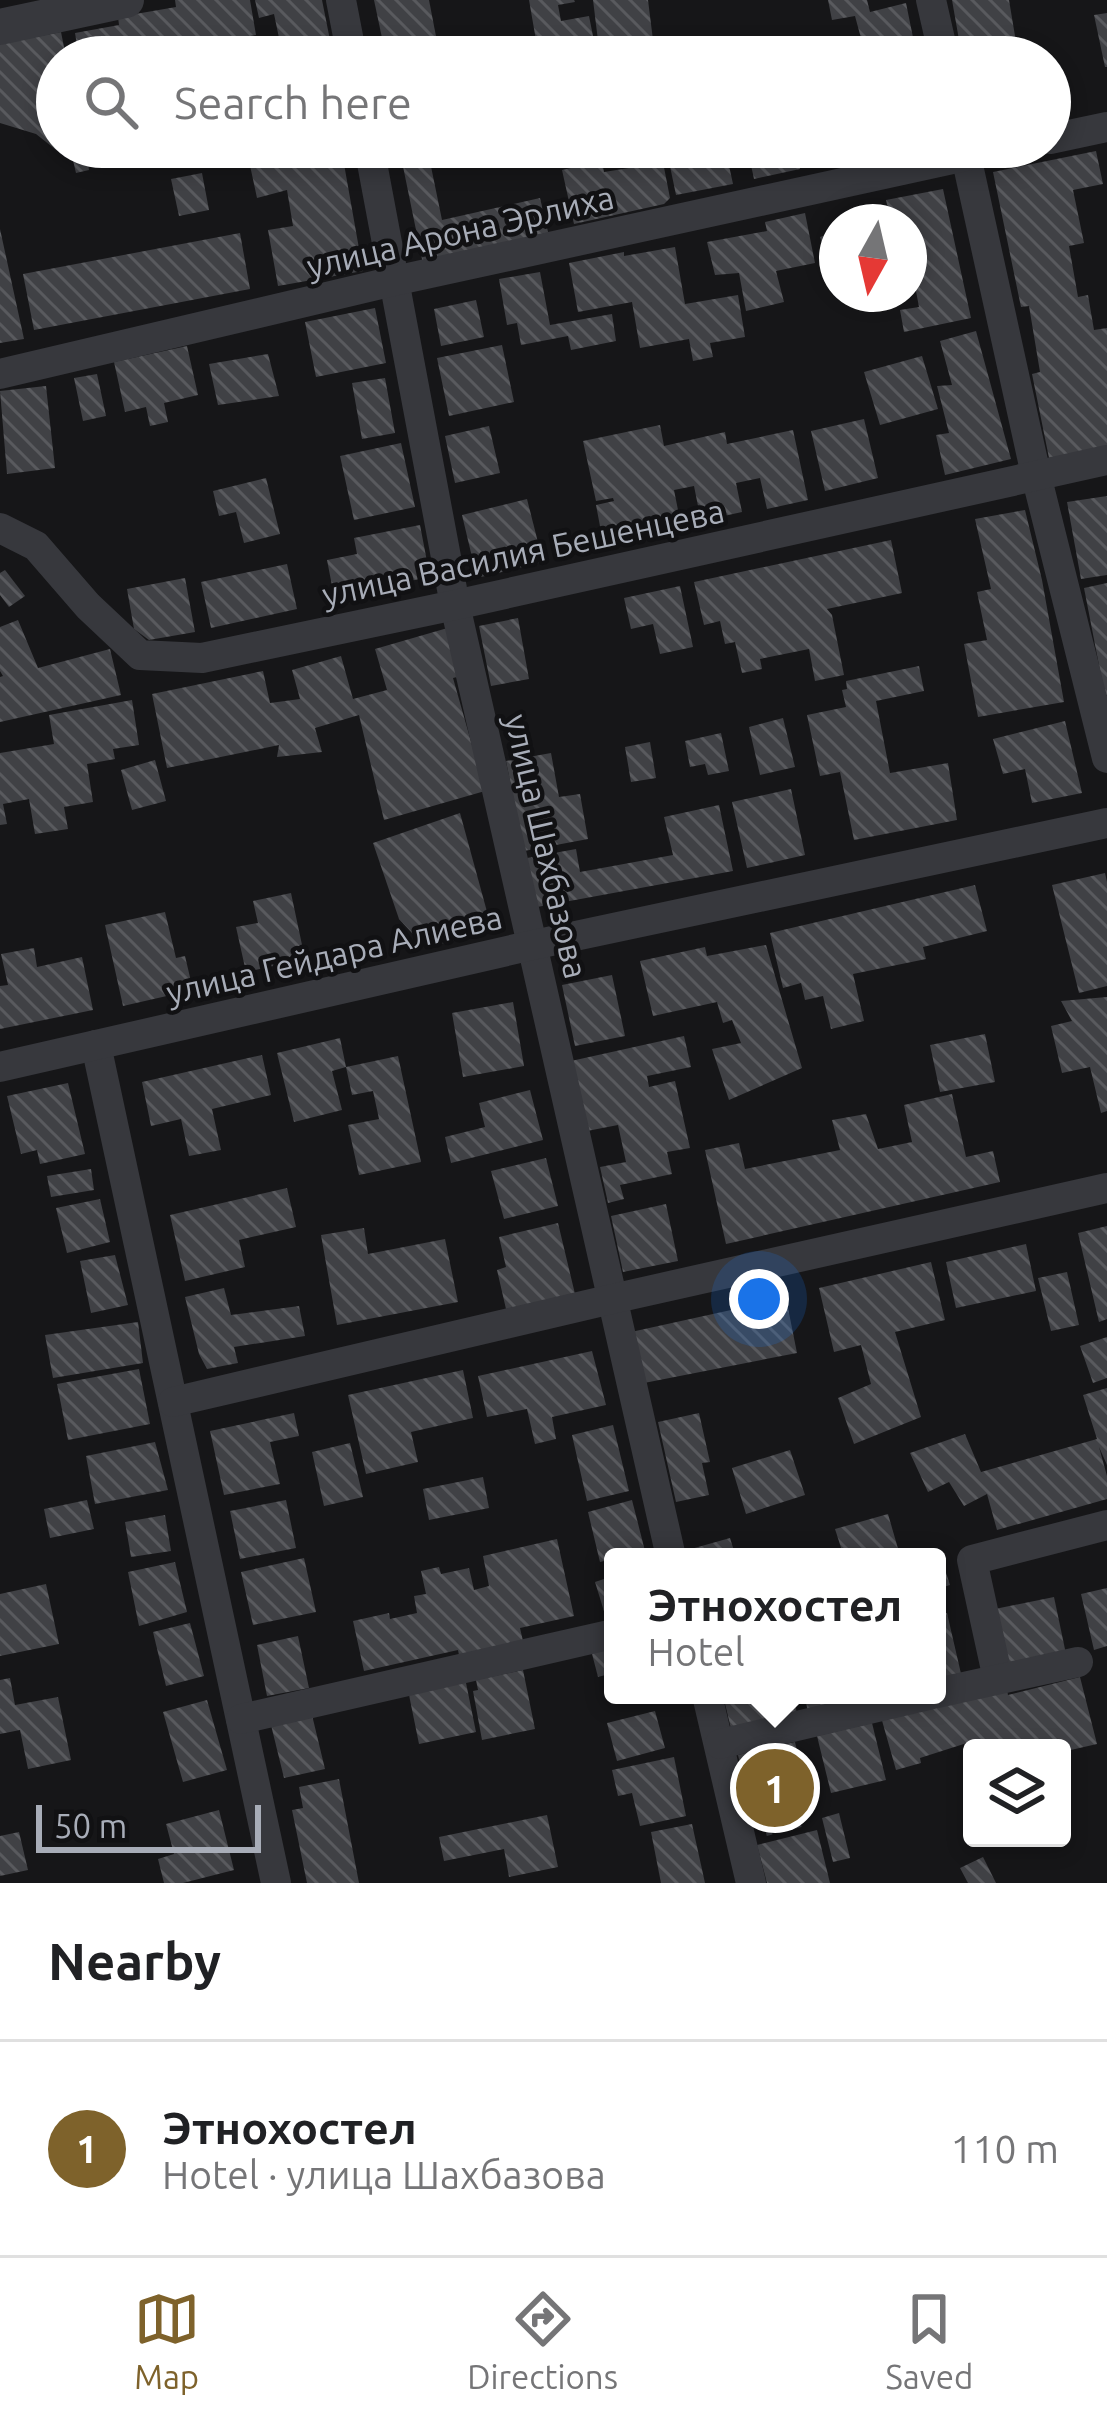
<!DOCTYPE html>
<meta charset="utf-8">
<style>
body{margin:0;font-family:Ubuntu,sans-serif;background:#f6f6f6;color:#202124}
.controls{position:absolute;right:36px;bottom:36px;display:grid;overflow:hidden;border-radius:12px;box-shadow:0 6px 18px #0003}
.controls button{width:108px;height:108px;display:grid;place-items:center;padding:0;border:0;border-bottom:3px solid #e0e0e0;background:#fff;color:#202124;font:60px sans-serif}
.compass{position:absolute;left:819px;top:204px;width:108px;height:108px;border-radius:50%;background:#fff;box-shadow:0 6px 18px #0003;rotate:188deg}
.scale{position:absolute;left:36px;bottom:30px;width:225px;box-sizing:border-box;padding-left:12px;border:6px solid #a8adb8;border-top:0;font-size:33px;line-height:42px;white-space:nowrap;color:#a8adb8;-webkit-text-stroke:9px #111113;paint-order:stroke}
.you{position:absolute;left:759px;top:1299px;width:42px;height:42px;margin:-30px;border:9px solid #fff;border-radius:50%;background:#1a73e8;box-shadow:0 0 0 18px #1a73e833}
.badge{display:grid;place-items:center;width:78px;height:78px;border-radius:50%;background:#7e622b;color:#fff;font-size:39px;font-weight:700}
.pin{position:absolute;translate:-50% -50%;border:6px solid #fff;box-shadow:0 3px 12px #0006}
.popup{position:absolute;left:604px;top:1548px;width:342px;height:156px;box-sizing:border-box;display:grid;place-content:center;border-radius:12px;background:#fff;filter:drop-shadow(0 3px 9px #0005);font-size:39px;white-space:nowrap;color:#757577}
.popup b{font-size:45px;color:#202124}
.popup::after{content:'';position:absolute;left:50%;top:100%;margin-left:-24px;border:24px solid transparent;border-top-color:#fff}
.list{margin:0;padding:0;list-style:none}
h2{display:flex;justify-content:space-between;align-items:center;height:156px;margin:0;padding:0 48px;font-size:51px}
h2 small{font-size:39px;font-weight:400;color:#757577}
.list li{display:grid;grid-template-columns:78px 1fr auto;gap:36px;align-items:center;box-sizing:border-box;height:216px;padding:0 48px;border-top:3px solid #e0e0e0}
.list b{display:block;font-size:45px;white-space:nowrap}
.list p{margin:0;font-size:39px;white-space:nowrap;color:#757577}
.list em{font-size:39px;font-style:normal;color:#757577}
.icon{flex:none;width:66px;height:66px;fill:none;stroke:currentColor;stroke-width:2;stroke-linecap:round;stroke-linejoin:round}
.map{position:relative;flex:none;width:1107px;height:1883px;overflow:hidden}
.search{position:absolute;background:#fff;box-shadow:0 6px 18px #0003;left:36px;right:36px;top:36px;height:132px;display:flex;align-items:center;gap:30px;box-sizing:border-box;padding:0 42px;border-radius:66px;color:#757577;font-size:45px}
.sheet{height:372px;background:#fff}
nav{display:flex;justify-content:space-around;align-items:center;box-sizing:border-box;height:168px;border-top:3px solid #e0e0e0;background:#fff;font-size:33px;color:#757577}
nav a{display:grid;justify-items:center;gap:6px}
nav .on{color:#7e622b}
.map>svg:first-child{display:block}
.building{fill:url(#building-back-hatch)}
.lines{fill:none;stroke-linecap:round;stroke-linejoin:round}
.path{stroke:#3d3f44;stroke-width:6;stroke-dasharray:6 9;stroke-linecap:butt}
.minor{stroke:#37383d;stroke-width:30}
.tertiary{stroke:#37383d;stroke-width:36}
.labels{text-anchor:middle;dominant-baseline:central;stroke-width:9;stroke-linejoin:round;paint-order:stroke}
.street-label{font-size:33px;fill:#a8adb8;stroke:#111113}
</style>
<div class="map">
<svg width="1107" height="1883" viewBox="0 0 1107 1883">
<defs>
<pattern id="building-back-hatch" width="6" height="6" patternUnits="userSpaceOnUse" patternTransform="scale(3)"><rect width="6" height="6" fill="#404145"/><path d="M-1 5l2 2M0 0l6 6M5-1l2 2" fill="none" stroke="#595a5e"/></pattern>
</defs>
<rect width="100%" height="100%" fill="#161618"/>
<g class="building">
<path d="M175,0h75l6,35 -44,7 2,8 -29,7h-106l-4,-24 44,-8 -1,-8 58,-10z"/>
<path d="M255,0h67l10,50 -49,7 -9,-43 -15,4z"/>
<path d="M374,0h55l11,57h-54z"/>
<path d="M529,0h45l1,2 -17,3 3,16 28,-5 4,20 -56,10z"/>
<path d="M593,0h55l7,56 -55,1z"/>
<path d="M828,0h39l3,12 36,-9 11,54h-72l-2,-11 19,-4 -7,-26 -23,4z"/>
<path d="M952,0h57l9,54 -18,3h-38z"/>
<path d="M1107,13v54h-2l-11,-52z"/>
<path d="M61,32l5,25h-9v90h28l4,23 -13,3 -4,-17 -7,1 -29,-23 -36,-11v-79z"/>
<path d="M246,147h95l22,124 -85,15 -10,-56 25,-4 -6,-36 -30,8z"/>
<path d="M399,147h28l15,73 98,-22 9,38 -126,28z"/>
<path d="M624,147h36l10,51 -6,6 -90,20 -12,-54 40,-9 2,11 25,-4z"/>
<path d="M666,147h59l8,37 -57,11z"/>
<path d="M747,147h48l5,22 -46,10z"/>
<path d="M1096,151l7,33 -30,6 11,53 -15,3 9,51 10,-2 6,35 13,-2v121l-58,9 -17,-84 8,-2 -11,-66 -8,1 -28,-135z"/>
<path d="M202,173l7,37 -30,6 -8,-37z"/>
<path d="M943,189l28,129 -67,14 -4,-22 19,-3 -7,-37h-3v-28l9,-2 -2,-10 -7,2v-10h-18l-5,-22z"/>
<path d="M805,213l10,50 -39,8 8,31 -38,9 -7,-38 -24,2 -8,-33 60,-11 -2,-9z"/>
<path d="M0,229l24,110 -24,4z"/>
<path d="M837,231v55h-1l-16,-49z"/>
<path d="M240,233l10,56 -216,41 -11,-56z"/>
<path d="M675,247l10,57 53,-9 7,42 -35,6 3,14 -20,4 -4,-22 -49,9 -8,-46 -54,10 -9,-49 55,-11v4z"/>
<path d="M540,272l10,53 62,-11 4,27 -45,9 -3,-14 -47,9 -4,-22 -10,2 -8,-46z"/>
<path d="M476,300l8,37 -43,9 -7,-37z"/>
<path d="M375,308l11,55 -70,14 -11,-55z"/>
<path d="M976,331l35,128 -66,16 -9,-40 13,-2 -12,-47 15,-1 -12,-44z"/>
<path d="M502,345l12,57 -65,14 -12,-58z"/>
<path d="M187,346l11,49 -34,8 4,19 -18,4 -4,-19 -21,5 -11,-50z"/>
<path d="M268,354l11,42 -61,9 -9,-41z"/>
<path d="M922,356l16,53 -58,16 -16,-53z"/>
<path d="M97,374l9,42 -23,5 -9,-43z"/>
<path d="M385,378l10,55 -33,6 -10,-56z"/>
<path d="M46,386l9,82 -48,6 -7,-83z"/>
<path d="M864,419l14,59 -53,13 -14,-60z"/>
<path d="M660,425l4,21 61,-14 2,12 66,-14 15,70 -41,9 -7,-31 -24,5 6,29 -41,9 -7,-35 -20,4 7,35 -78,17 -7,-37 18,-4 -1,-3 -17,3 -13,-60z"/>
<path d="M489,426l11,47 -45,10 -10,-47z"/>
<path d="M401,443l14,64 -61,13 -14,-64z"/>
<path d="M266,478l14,56 -36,9 -8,-31 -17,4 -6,-25z"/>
<path d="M1107,496v79l-26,4 -14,-77z"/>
<path d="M527,499l16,63 -66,16 -15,-63z"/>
<path d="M1025,510l17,70 22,122 -86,15 -14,-73 23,-4 -10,-48 14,-3 -16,-70z"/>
<path d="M420,525l10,52 -96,19 -7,-36 30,-6 -3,-16z"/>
<path d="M891,540l11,53 -75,16 5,6 12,60 -29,6 -6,-32 -49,10 2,10 -20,4 -7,-31 -10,2 -5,-23 -16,4 -10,-43z"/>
<path d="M287,564l10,45 -86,19 -10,-46z"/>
<path d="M5,570l20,26 -16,11 -9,-12v-22z"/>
<path d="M185,578l10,54 -46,8 -15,-11 -7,-40z"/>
<path d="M1107,583v112l-2,1 -21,-108z"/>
<path d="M680,586l13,61 -33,7 -7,-30 -22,5 -7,-31z"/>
<path d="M518,618l11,61 -38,7 -12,-60z"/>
<path d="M18,620l20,48 72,-19 11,46 -121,27v-45l3,-1 -3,-5v-44z"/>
<path d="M451,627l14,48 -12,3 32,113 -101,29 -25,-105 -44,13 7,24 -45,5 2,-12 -112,23 -15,-74 111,-23 7,32 30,-4 -8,-29 49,-14 12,43 34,-9 -12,-41z"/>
<path d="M919,666l5,25 -48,10 14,72 58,-10 9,57 -103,20 -14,-68 -20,4 -13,-61 39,-8 -4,-17 5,-1 -1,-8z"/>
<path d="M132,700l7,45 -26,4 2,10 -28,5 6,38 -29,5 4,22 -33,5 -6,-35 -26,5 4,20 -7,1v-72l54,-9 -5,-29z"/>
<path d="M783,718l12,49 -35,8 -11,-48z"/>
<path d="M1065,721l17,72 -50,10 -7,-34 -22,5 -10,-35z"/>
<path d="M721,733l8,38 -21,4 -3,-11 -15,3 -5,-26z"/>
<path d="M650,742l6,36 -25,4 -6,-35z"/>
<path d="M551,753l8,44 21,-3 8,45 -64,12 -18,-90z"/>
<path d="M155,760l11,41 -34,9 -11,-40z"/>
<path d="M791,789l14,66 -58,13 -15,-66z"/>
<path d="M719,805l14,66 -196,36 -10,-49 49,-9 4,23 93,-17 -9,-38z"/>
<path d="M460,813l32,117 -66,18 -27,-29 -26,-76z"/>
<path d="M1105,873l2,9v104l-28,7 -27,-108z"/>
<path d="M975,885l12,46 -64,16 3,12 -73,15 11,47 -33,8 -8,-33 -18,4 -4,-17 -18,5 -13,-55z"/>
<path d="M291,893l14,66 -59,13 -10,-45 22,-4 -5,-22z"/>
<path d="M165,912l11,46 9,-2 8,34 -70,16 -18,-81z"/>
<path d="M766,945l36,123 -73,32 -17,-51 29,-6 -9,-23 -9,3 -6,-21 -64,14 -13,-55 65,-14 2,9z"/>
<path d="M34,948l3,19 45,-10 11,53 -93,19v-43l8,-1 -7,-31z"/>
<path d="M612,975l13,61 -50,10 -13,-61z"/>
<path d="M1107,997v114l-6,2 -11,-46 -28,6 -11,-47 21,-5 -11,-20z"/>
<path d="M513,1002l11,64 -61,11 -11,-64z"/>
<path d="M985,1034l10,48 -55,10 -10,-47z"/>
<path d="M684,1036l7,31 -44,9 2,11 26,-6 15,67 -23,4 5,22 -52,11 4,14 -16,4 -8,-36 26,-5 -8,-37 -31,6 -16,-70z"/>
<path d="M340,1038l6,29 -14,4 10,39 -48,12 -17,-69z"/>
<path d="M262,1055l9,40 -59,14 9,41 -32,6 -8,-37 -30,7 -9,-44z"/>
<path d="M398,1056l23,106 -62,13 -11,-50 31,-6 -6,-28 -21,4 -6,-28z"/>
<path d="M68,1083l17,71 -45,10 -3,-14 -16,4 -14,-58z"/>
<path d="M530,1090l13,50 -92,23 -6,-26 40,-10 -6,-24z"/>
<path d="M952,1094l14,63 27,-6 7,31 -274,62 -21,-94 34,-7 6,26 95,-19 -8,-30 34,-6 12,35 34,-7 -8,-37z"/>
<path d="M546,1158l12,48 -54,13 -13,-48z"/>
<path d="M91,1169l3,21 -43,7 -4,-21z"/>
<path d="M287,1188l9,39 -57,13 6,27 -60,14 -15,-66z"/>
<path d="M100,1199l10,43 -43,11 -11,-45z"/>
<path d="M666,1204l12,57 -55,11 -12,-56z"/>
<path d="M558,1223l17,71 -69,15 -9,-39 9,-3 -7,-30z"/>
<path d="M1107,1226v93l-8,3 -21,-89z"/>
<path d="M364,1228l4,26 77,-15 13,63 -121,23 -16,-90z"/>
<path d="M1026,1244l10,47 -80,17 -10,-46z"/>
<path d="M115,1255l13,50 -37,8 -11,-52z"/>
<path d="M931,1262l14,58 -50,12 26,85 -67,27 -16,-46 33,-14 -10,-39 -27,7 -15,-64z"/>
<path d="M1067,1272l12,53 -28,6 -13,-53z"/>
<path d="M224,1288l7,27 68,-9 6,30 -71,11 4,16 -31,6 -8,-15 -14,-57z"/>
<path d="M786,1298l11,55 -153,30 -13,-51z"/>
<path d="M138,1322l5,41 -90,15 -8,-43z"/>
<path d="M1107,1337v41l-14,5 -13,-37z"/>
<path d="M592,1351l14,54 -54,12 4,22 -21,5 -8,-35 -40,8 -9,-41z"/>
<path d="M139,1369l11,55 -82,16 -11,-56z"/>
<path d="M463,1370l10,48 -62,14 7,30 -52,12 -18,-79z"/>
<path d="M1107,1388v77l-8,-18 8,29v23l-110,31 -10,-36 -23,12 -15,-24 -21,10 -18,-39 55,-19 16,38 116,-33 -14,-44z"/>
<path d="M294,1413l5,23 -29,6 10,42 -56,11 -14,-64z"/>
<path d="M699,1413l11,49 -8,1 7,32 -33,7 -18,-80z"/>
<path d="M613,1425l16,66 -42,10 -15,-66z"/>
<path d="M155,1442l13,48 -73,14 -9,-48z"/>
<path d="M350,1443l13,54 -39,9 -12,-54z"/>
<path d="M790,1450l15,45 -59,19 -14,-46z"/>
<path d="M483,1477l6,31 -60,12 -6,-31z"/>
<path d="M87,1500l7,29 -44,9 -6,-29z"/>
<path d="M286,1500l10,48 -56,11 -10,-48z"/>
<path d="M632,1500l13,51 -45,11 -12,-50z"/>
<path d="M888,1514l11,38 -18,5h-37l-9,-28z"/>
<path d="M165,1515l6,36 -40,6 -6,-35z"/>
<path d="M730,1538l6,19h-51l-1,-6z"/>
<path d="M557,1539l17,77 -54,12 3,13 -64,14 -1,-5 -94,21 -11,-50 36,-8 1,6 27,-6 -3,-17 12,-2 -5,-23 18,-4 2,7 28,-6 5,22 15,-4 -6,-30z"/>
<path d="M938,1548l12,37 -13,4v-32l-25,-1z"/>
<path d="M304,1558l12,54 -63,13 -12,-53z"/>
<path d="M175,1562l12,50 -48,14 -11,-54z"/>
<path d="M613,1576v43l-6,2 -12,-39z"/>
<path d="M46,1584l13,60 -59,12v-62z"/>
<path d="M1107,1588v58l-13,4 -13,-56z"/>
<path d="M1054,1597l12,57 -64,13 -12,-57z"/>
<path d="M947,1613l15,65 -25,6v-69z"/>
<path d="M190,1623l14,53 -38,10 -13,-54z"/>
<path d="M298,1636l11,52 -42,8 -10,-51z"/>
<path d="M613,1644v29l-15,4 -7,-27z"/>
<path d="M523,1670l12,59 -53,11 -9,-49 5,-1 -2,-10z"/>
<path d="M1080,1677l17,67 -35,8v-4h-90l-2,-6 -50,16 1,5 -25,7 -15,-53 125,-29 2,7z"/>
<path d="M10,1678l5,27 43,-8 13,63 -43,9 -8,-39 -20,4v-54z"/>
<path d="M465,1678l11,54 -57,12 -11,-54z"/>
<path d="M723,1695h70l5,23 -66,15z"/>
<path d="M805,1695h59l-56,19z"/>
<path d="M207,1700l20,70 -44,12 -20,-70z"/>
<path d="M655,1711l10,37 -48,13 -10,-38z"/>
<path d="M312,1715l13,54 -41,9 -13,-53z"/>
<path d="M872,1723l14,57 -55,13 -14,-57z"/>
<path d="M795,1742l16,70 -57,13 -16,-70z"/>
<path d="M674,1757l12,59 -46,10 -8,-33 -14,3 -6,-26z"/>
<path d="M339,1779l20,104h-52l-15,-73 11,-2 -4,-21z"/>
<path d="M219,1810l15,60 -51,13h-19l-6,-24 16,-5 -8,-30z"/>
<path d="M839,1813l11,45 -17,4 -11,-44z"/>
<path d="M547,1815l11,52 -49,10 -5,-28 -60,12 -5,-24z"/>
<path d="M692,1824l13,59h-44l-10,-51z"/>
<path d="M817,1830l13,53h-63l-10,-38z"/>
<path d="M19,1832l9,38 -28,6v-40z"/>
<path d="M983,1857l13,26h-28l-8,-15z"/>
</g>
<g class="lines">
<path class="path" d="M766,1833l43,-11"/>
<g class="minor">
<path d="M341,0l11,57"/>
<path d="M931,0l13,57"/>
<path d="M1050,139l57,-12"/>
<path d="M369,147l86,458 216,952"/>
<path d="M964,147l72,328 71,283"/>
<path d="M0,374l394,-93 613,-134"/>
<path d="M0,528l36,18 52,60 52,49 62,3 253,-53 652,-145"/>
<path d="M96,1045l180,838"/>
<path d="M0,1067l533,-122 574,-122"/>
<path d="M173,1402l439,-103 495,-111"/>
<path d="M998,1679l-26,-119 135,-35"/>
<path d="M937,1693l141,-31"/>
<path d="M707,1695l44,188"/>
<path d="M241,1719l372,-85"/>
<path d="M720,1744l209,-49"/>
</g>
<path class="tertiary" d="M0,27l126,-27"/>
</g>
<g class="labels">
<g class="street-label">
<text transform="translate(460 231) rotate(-13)">улица Арона Эрлиха</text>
<text transform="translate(523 552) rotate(-12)">улица Василия Бешенцева</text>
<text transform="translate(547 846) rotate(77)">улица Шахбазова</text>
<text transform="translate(334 954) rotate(-13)">улица Гейдара Алиева</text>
</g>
</g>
</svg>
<div class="controls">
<button><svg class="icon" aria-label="layers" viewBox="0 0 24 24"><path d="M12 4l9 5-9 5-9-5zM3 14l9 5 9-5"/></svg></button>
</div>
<svg class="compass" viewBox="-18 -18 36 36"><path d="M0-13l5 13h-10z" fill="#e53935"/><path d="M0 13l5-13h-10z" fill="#757577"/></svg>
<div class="scale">50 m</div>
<div class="you"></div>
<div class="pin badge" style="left:775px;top:1788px">1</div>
<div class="popup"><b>Этнохостел</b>Hotel</div>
<div class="search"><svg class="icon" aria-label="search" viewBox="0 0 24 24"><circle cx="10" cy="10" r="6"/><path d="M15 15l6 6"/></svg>Search here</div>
</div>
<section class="sheet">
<h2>Nearby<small></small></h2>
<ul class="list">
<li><span class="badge">1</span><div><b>Этнохостел</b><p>Hotel · улица Шахбазова</p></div><em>110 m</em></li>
</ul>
</section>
<nav>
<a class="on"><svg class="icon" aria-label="map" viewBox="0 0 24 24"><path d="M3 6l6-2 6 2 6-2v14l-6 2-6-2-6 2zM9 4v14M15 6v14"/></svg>Map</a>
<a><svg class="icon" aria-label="directions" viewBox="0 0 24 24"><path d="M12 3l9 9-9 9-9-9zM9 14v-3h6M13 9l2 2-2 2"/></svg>Directions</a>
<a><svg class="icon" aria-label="saved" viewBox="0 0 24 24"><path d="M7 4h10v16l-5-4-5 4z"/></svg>Saved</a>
</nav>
